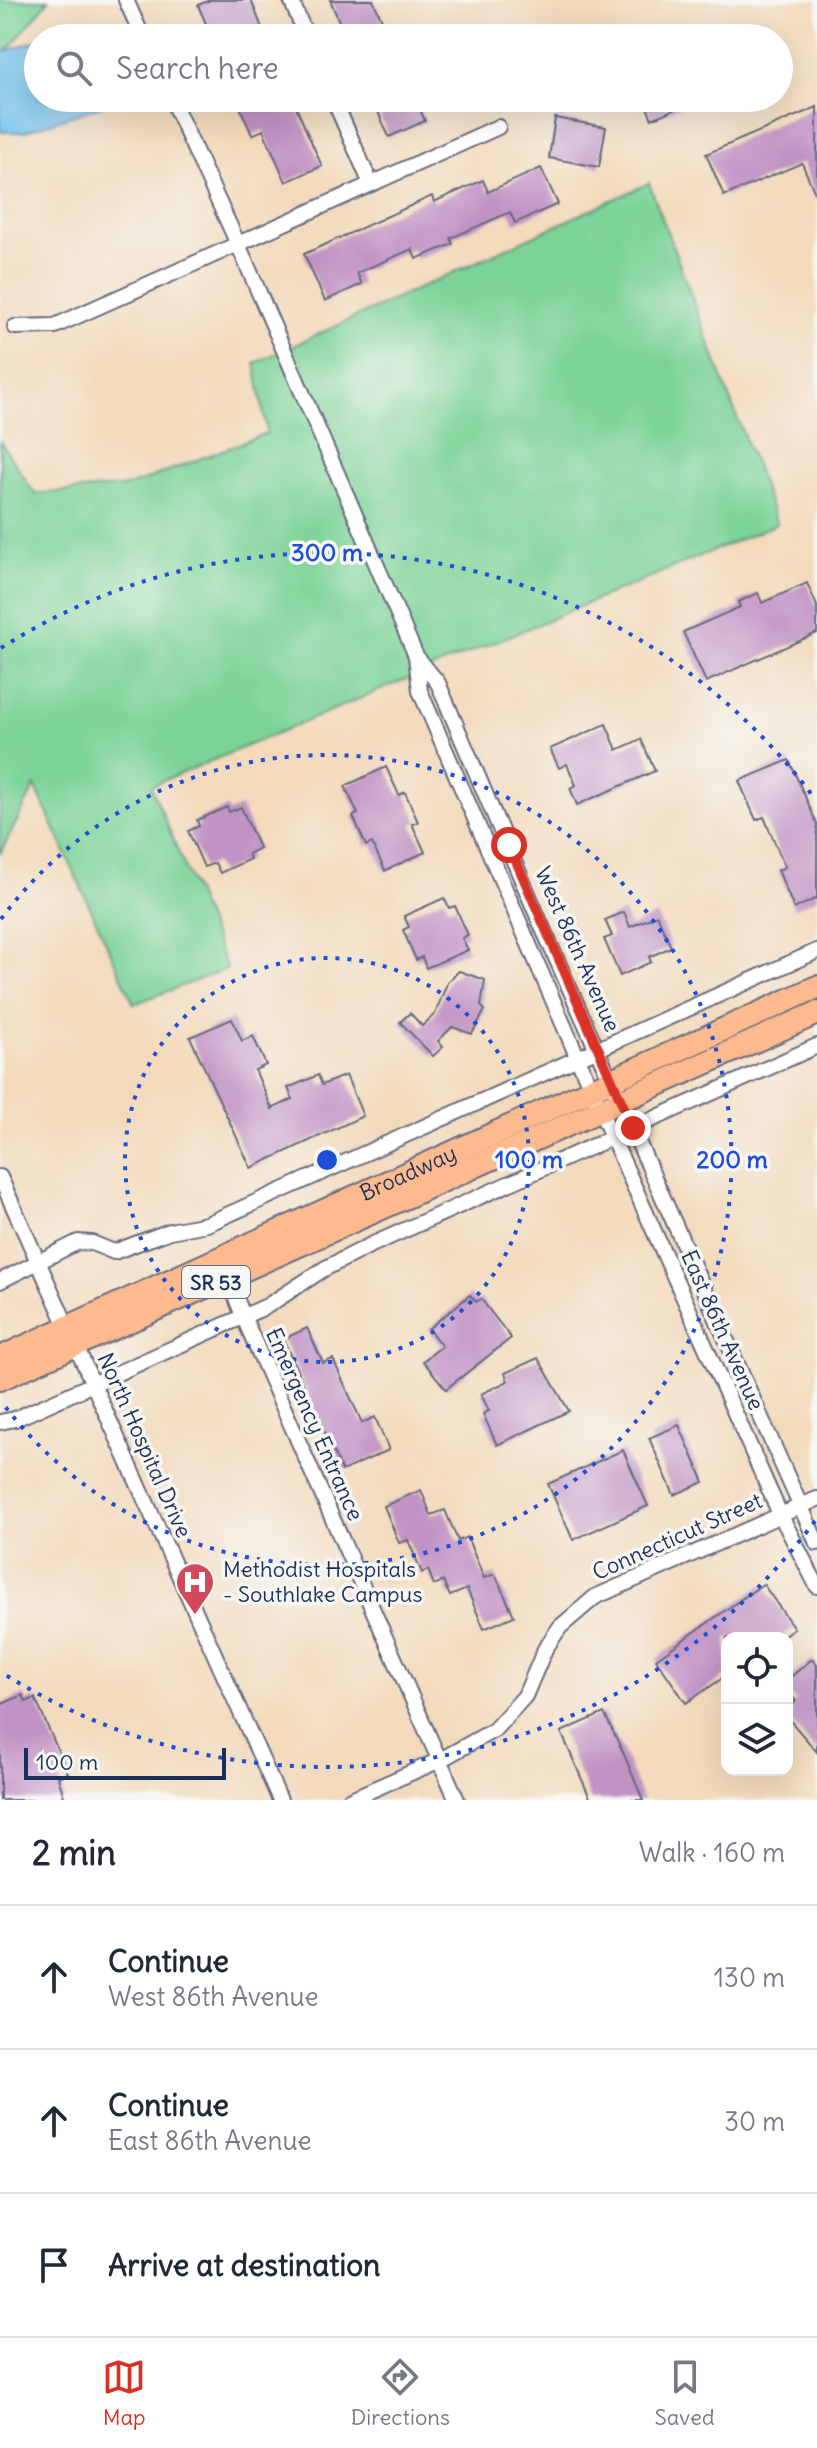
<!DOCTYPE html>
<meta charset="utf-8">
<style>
body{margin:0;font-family:Delius,sans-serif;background:#f6f6f7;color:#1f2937}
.controls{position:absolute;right:24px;bottom:24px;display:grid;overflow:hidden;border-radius:16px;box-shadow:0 8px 32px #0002}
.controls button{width:72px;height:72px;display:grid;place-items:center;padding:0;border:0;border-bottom:2px solid #e0e1e3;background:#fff;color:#1f2937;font:40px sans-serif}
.scale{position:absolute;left:24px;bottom:20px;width:202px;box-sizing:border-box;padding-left:8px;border:4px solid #1b2f5e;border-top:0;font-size:22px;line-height:28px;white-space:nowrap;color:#1b2f5e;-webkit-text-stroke:6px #f6f6f2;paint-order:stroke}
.stop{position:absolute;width:24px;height:24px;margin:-18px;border:6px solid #d93025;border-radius:50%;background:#fff}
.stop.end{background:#d93025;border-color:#fff;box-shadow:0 2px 8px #0008}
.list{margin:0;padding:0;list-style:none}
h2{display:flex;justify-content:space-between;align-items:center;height:104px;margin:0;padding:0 32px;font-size:34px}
h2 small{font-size:26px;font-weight:400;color:#747a83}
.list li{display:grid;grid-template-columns:52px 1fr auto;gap:24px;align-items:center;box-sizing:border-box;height:144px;padding:0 32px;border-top:2px solid #e0e1e3}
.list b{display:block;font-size:30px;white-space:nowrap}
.list p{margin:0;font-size:26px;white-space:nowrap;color:#747a83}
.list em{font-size:26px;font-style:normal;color:#747a83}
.icon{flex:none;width:44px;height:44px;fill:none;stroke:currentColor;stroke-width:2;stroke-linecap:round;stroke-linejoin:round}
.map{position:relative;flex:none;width:817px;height:1800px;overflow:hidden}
.search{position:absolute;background:#fff;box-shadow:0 8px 32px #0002;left:24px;right:24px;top:24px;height:88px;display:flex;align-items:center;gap:20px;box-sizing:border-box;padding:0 28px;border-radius:44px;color:#747a83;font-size:30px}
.sheet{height:536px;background:#fff}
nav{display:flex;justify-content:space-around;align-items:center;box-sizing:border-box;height:112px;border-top:2px solid #e0e1e3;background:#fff;font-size:22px;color:#747a83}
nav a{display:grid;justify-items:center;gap:4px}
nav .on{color:#d93025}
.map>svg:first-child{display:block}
.grass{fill:#7bd397;stroke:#4b817a;stroke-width:2}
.water{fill:#70c1ec;stroke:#4678a5;stroke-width:2}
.building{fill:#c193c5}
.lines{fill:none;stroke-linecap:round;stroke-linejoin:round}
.street-casing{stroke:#676b7f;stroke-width:18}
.primary-casing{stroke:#676b7f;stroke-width:26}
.street{stroke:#fff;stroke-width:14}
.primary{stroke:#fcba8e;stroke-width:22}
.route{stroke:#d93025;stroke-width:10}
.ring{fill:none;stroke:#1d4ed8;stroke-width:4;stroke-dasharray:4 8}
.labels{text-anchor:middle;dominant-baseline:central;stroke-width:7;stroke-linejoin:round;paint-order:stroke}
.shield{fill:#f6f6f2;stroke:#5d6b8a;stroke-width:2}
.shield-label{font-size:20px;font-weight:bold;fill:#1b2f5e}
.street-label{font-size:22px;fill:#1b2f5e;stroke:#f6f6f2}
.poi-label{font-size:22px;fill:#1b2f5e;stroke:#f6f6f2;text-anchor:start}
.centre{fill:#1d4ed8;stroke:#f6f6f2;stroke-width:4}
.ring-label{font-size:24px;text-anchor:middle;font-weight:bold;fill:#1d4ed8;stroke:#f6f6f2;stroke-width:7;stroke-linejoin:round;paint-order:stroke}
</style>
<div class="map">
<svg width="817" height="1800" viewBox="0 0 817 1800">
<rect width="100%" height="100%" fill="#f6f6f2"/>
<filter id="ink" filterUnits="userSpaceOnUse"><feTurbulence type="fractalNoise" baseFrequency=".0125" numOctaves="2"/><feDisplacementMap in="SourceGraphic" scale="16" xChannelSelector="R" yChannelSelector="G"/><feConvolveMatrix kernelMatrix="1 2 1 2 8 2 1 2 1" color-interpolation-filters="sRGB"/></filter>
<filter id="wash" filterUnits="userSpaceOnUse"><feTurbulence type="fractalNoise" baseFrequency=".006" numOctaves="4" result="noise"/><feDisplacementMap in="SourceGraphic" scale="32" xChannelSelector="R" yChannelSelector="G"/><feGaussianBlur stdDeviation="1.8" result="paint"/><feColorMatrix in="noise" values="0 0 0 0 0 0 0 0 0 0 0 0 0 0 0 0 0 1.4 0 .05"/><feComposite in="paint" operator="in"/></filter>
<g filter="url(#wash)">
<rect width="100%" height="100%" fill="#f3dabc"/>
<g class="grass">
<path d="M0,0h49l-49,60z"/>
<path d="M649,183l128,341 -626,262 76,183 -93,35 -99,-218 -35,68v-413l35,53 94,-8 138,-53 -12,-70z"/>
</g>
<path class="water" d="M38,40v58h64l2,7 -81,27h-23v-79z"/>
<g id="blocks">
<g class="building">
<path d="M210,0h41l15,38h-54l-14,-33z"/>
<path d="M330,0h43l13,29 10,-5 7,14h-57z"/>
<path d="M236,98h56l30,68 -36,16 -23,-52 -11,5z"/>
<path d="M372,98h43l10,23 -36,16z"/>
<path d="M643,98h58l-49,21z"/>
<path d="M817,107v91l-15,-35 -78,33 -18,-42z"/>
<path d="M555,118l51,9 -7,40 -50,-9z"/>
<path d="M541,168l17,36 -43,19 -5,-11 -59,26 2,6 -37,15 -4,-10 -55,24 5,11 -37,17 -21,-47 128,-58 2,6 49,-22 5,12z"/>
<path d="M807,583l10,23v27l-111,49 -23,-50 57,-25 -2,-5 20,-9 4,10z"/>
<path d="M606,724l11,26 24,-11 14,32 -78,34 -7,-17 6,-3 -9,-21 -8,4 -9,-19z"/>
<path d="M789,760l28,64v74l-23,11 -16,-39 7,-3 -21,-50 -8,3 -17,-39z"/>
<path d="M386,767l13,28 6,-3 13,30 -6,2 13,28 -40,19 -13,-28 -6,3 -13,-30 5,-2 -13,-28z"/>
<path d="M227,807l2,5 12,-5 18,41 -11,6 2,5 -30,14 -5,-10 -11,4 -16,-36 11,-5 -2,-6z"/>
<path d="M444,898l5,10 6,-2 13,29 -6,3 6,12 -42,18 -4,-11 -6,3 -13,-30 6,-3 -5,-11z"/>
<path d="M624,912l6,15 27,-12 14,32 -22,10 2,5 -31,14 -16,-37 8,-3 -7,-16z"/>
<path d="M459,971l26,9 -4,26 4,4 -13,24 -20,-7 -14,14 5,6 -10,9 -33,-34 10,-9 12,13 13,-12 13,-33z"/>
<path d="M232,1019l10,22 11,-5 13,29 -11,5 17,39 21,-10 -5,-11 30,-13 4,10 24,-10 17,41 -112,52 -61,-131z"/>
<path d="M470,1295l6,7 5,-3 30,39 -65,51 -23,-28 19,-15 -14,-17z"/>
<path d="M307,1328l16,35 10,-4 29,64 13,-6 14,33 -47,21 -59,-132z"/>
<path d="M538,1358l31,53 -72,34 -14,-31 6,-3 -8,-17 27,-13 -3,-8z"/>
<path d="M679,1425l25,57 -30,13 -25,-57z"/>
<path d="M623,1450l25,56 -75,34 -25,-56z"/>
<path d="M421,1490l10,25 14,-5 13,31 9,-4 17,41 11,-4 19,42 -30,13 -17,-40 -17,7 -7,-15 -9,4 -6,-15 -6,3 -14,-33 -9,3 -15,-37z"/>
<path d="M763,1584l31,44 -14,10h-53v37l-41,28 -30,-44z"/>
<path d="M812,1659l5,6v87l-30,-35v-8l9,-8 -9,-10v-11z"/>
<path d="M23,1695l3,7 9,-4 33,75 -10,4 7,23h-65v-95z"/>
<path d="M604,1713l19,39 20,48h-52l-30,-68z"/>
</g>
</g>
</g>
<g filter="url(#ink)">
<use href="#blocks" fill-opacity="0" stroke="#676b7f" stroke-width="2"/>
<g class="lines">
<g class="street-casing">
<g id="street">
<path d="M126,0l17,38"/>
<path d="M291,0l16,38"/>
<path d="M171,98l67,146 260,-117"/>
<path d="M333,98l38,86"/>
<path d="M15,327l40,-1 183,-82 178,412"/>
<path d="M0,1177l280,623"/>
<path d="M231,1269l-3,8 15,39 214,484"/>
<path d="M0,1281l78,-39 14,1 22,9 56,-21 37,-7 610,-273"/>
<path d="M0,1422l15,-3 252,-113 57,-37 45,-23 448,-200"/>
<path d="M817,1543l-277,-621 -102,-239 -22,-27 4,35 181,421 179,402 37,72"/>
<path d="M349,1800l91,-40 54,-30 31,-34 20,-47 15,-22 35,-30 222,-98"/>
</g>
</g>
<g class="primary-casing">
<g id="primary">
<path id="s1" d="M0,1358l817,-371"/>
<path d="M0,1379l817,-366"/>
</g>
</g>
<use href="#street" class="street"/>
<use href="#primary" class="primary"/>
</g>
</g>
<g class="lines" filter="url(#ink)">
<path class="route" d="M509,845l124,283"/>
</g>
<g class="ring">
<circle cx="327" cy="1160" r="202"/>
<path d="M1 919A405 405 0 1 1 1 1401"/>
<path d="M815 1521A607 607 0 0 1 1 1672M1 648A607 607 0 0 1 815 799"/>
</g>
<defs>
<g id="hospital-pin" transform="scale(2)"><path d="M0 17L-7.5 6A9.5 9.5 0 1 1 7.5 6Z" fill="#d1495b" stroke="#f6f6f2"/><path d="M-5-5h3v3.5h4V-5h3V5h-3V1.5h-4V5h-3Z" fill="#fff"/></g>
</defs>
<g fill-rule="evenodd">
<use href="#hospital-pin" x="195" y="1582"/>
</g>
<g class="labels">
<rect class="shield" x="182" y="1266" width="68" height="32" rx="6"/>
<g class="shield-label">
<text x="216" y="1282">SR 53</text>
</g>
<g class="street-label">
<text transform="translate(578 949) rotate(66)">West 86th Avenue</text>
<text stroke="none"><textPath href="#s1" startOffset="448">Broadway</textPath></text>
<text transform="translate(723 1330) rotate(66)">East 86th Avenue</text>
<text transform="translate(315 1424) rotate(66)">Emergency Entrance</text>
<text transform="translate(145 1445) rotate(66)">North Hospital Drive</text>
<text transform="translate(677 1536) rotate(-24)">Connecticut Street</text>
</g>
<g class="poi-label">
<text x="223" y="1569">Methodist Hospitals<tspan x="223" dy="25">- Southlake Campus</tspan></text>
</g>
</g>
<circle cx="327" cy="1160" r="12" class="centre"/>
<g class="ring-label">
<text x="327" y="561">300 m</text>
<text x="529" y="1168">100 m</text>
<text x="732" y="1168">200 m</text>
</g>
</svg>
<div class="controls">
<button><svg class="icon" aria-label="locate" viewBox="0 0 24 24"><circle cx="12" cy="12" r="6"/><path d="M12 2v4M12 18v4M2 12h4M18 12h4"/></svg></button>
<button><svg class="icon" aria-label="layers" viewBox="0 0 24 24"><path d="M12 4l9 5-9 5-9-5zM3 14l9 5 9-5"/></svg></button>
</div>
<div class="scale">100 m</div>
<div class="stop" style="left:509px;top:845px"></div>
<div class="stop end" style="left:633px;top:1128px"></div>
<div class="search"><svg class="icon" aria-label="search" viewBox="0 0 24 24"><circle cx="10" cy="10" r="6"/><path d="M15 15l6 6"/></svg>Search here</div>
</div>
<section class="sheet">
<h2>2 min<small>Walk · 160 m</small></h2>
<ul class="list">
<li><svg class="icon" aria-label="ahead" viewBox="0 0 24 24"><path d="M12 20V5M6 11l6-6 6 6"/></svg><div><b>Continue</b><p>West 86th Avenue</p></div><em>130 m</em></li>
<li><svg class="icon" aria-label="ahead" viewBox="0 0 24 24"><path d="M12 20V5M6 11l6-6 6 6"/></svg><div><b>Continue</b><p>East 86th Avenue</p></div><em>30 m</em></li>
<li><svg class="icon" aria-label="arrive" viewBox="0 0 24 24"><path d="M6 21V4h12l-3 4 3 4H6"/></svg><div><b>Arrive at destination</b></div></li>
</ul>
</section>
<nav>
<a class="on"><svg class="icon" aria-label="map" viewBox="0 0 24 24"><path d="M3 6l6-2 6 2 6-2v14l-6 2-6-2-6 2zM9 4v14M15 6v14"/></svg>Map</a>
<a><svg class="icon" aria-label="directions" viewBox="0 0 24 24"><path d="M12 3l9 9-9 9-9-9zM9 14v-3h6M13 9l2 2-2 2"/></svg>Directions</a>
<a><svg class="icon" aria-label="saved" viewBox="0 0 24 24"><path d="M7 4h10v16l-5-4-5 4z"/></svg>Saved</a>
</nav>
